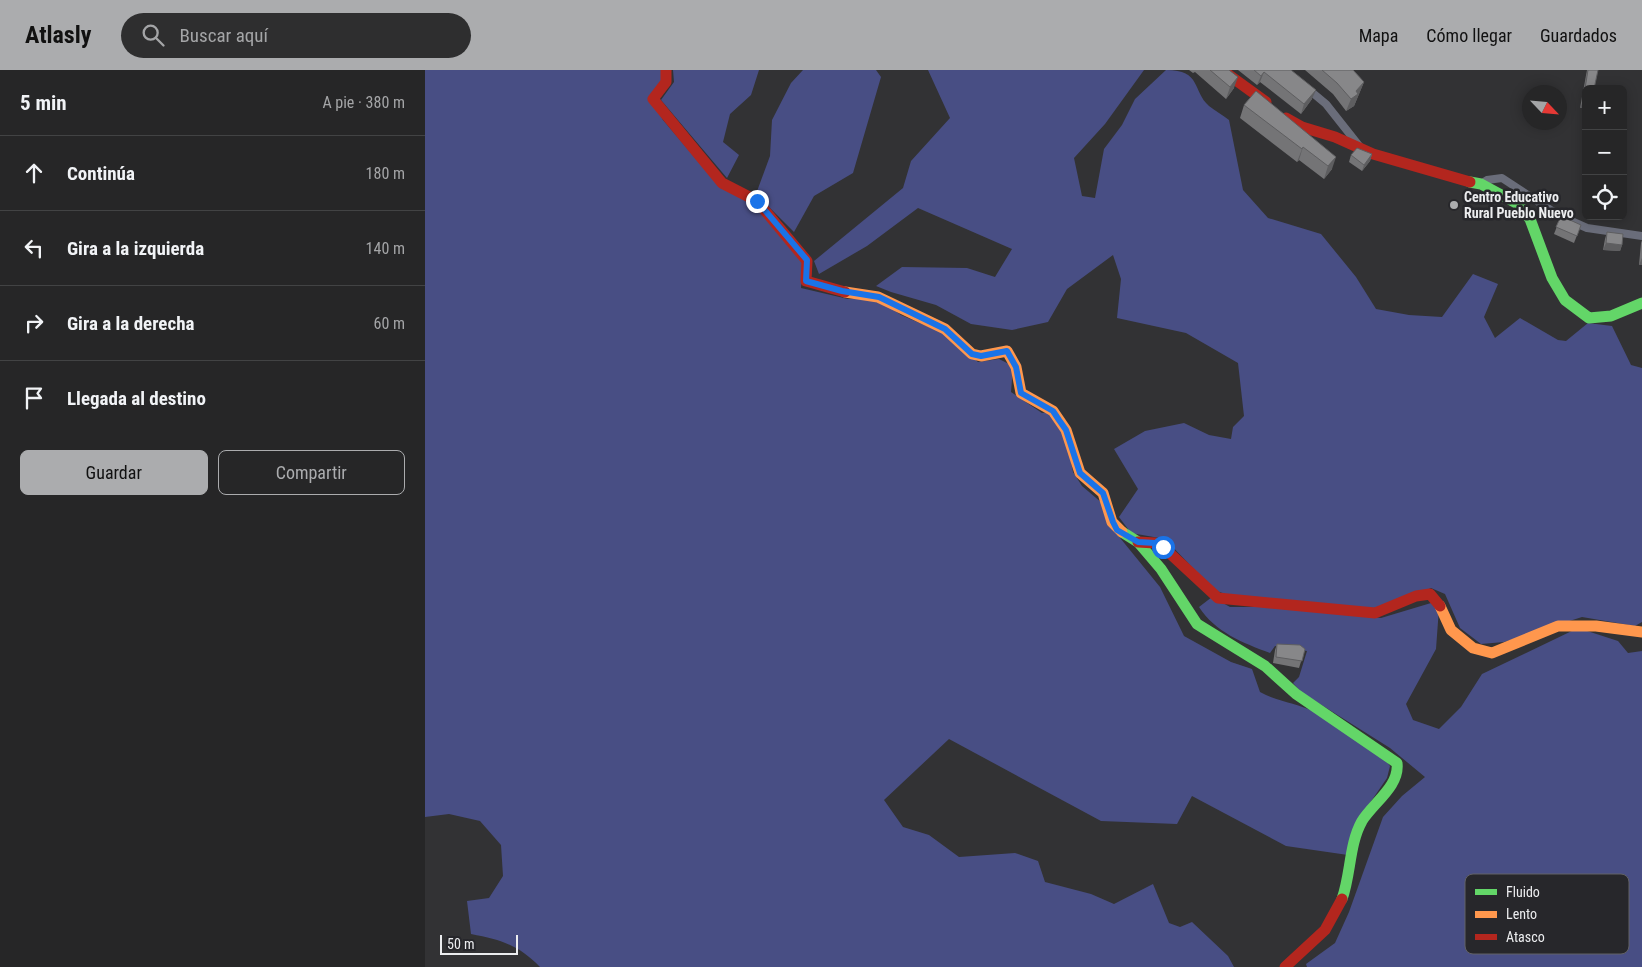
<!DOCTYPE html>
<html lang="es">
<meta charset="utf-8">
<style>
body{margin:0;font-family:"Roboto Condensed",sans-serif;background:#2e2e2f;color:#f1f3f6}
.controls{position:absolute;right:15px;top:15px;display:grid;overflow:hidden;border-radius:8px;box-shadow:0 2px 12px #0003}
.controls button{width:45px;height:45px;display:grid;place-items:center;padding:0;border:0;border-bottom:1px solid #424344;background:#262627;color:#f1f3f6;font:25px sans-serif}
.compass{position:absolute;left:1097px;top:15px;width:45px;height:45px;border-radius:50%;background:#262627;box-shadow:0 2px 12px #0003;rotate:116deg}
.scale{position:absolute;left:15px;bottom:12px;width:78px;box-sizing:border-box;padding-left:5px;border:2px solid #ecedef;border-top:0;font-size:14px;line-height:18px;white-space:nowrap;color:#ecedef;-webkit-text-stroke:4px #27272b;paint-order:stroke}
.stop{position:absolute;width:15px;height:15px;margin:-11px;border:4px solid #1a73e8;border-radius:50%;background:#fff}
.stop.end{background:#1a73e8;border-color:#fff;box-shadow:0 1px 5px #0008}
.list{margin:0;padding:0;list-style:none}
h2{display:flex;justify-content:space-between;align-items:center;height:65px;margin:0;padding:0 20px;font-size:21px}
h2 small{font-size:16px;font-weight:400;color:#a4a5a7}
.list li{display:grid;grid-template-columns:32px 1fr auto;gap:15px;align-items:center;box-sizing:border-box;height:75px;padding:0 20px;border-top:1px solid #424344}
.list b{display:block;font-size:19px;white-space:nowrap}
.list em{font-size:16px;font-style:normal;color:#a4a5a7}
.actions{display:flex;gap:10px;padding:15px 20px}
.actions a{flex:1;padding:11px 0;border:1px solid #abacae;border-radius:8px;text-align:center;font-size:18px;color:#abacae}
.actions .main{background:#abacae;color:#111}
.icon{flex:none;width:28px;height:28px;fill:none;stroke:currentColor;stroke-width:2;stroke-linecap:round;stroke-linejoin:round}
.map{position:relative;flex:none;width:1217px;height:897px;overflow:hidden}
header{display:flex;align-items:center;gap:30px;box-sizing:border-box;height:70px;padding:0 25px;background:#abacae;color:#111}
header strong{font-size:24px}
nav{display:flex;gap:28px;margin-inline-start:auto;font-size:18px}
.search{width:350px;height:45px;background:#2e2e2f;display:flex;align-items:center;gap:12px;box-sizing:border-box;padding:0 18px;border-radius:28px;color:#a4a5a7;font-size:19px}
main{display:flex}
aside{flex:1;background:#262627}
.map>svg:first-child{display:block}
.green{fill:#484e84}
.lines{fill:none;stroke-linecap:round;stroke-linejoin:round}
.street{stroke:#6a6d7a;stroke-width:8}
.fast{stroke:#63d668;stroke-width:11}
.slow{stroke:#ff974d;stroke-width:11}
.jam{stroke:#b3261e;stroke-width:11}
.wall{fill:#747476}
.shaded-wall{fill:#5e5e60}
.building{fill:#878789;stroke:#5e5e60}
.route{stroke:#1a73e8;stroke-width:6}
.poi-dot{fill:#abacae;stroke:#27272b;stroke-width:2}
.labels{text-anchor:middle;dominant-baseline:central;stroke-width:5;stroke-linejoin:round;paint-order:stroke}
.poi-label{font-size:14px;font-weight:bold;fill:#ecedef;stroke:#27272b;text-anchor:start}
.key{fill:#27272b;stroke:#626266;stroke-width:1}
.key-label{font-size:14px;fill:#ecedef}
</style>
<header>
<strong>Atlasly</strong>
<div class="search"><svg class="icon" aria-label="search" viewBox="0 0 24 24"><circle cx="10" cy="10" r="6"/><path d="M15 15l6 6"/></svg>Buscar aquí</div>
<nav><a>Mapa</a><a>Cómo llegar</a><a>Guardados</a></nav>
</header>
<main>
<aside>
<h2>5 min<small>A pie · 380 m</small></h2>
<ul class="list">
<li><svg class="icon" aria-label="ahead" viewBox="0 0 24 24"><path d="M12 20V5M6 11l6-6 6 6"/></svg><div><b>Continúa</b></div><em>180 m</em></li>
<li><svg class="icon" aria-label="left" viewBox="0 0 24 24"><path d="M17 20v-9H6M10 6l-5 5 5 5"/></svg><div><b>Gira a la izquierda</b></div><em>140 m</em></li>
<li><svg class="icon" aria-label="right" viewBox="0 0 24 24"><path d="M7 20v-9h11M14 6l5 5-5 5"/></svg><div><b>Gira a la derecha</b></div><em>60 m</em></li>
<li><svg class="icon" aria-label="arrive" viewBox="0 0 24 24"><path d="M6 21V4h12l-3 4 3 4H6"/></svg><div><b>Llegada al destino</b></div></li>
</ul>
<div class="actions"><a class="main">Guardar</a><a>Compartir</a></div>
</aside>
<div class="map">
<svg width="1217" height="897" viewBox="0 0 1217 897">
<rect width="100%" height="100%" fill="#323234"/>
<g class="green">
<path d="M0,0h236l3,5 -2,8 -12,15 13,22 39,46 52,39 49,56 -2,27 47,11h30l23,16 42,18 35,29 21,-3 14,7 -2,26 31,21 7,-1 16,19 8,41 9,14 20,17 10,25 48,59 24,49 47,26 21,7 8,23c18,10 37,11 55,20 24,12 59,32 75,54l-3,12 -24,35 -15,42 -62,-9 -94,-50 -15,28 -76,-3 -152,-82 -65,61 19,27 26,8 30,22 56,-4 23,8 7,21 46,12 23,10 39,-20 16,39 11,4 12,-5 36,34 6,11h-694c-22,-22 -38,-27 -69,-33l-4,-33 22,-3 14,-22 -2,-31 -21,-24 -31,-7 -24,3z"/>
<path d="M248,0h86l-8,25 -21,19 -7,28 16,13 -12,23 -66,-78 13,-18z"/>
<path d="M378,0h73l5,7 -28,96 -39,23 -20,36 -38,-38 14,-38 2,-36 19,-37z"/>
<path d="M503,0h216l-39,54 -31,34 8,38 13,2 9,-49 18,-24 13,-26 31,-29c36,0 26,21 43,36 6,5 14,9 20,14l14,70 25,28 53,16 35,43 20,32 33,6 33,2 31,-43 25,10 -14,33 11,21 25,-20 38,22 8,1 22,-18 24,3 19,39 11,3v254l-7,4 -53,-9 -78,25 -23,2 -21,-16 -15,-34 -14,-6 -34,14 -27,7 -142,-14 -14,-5 -49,-51 -34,-6 -12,-16 19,-28 -24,-40 31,-18 39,-8 25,12 22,4 2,-12 11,-11 -6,-53 -52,-30 -69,-15 4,-39 -8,-24 -46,34 -19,33 -36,8 -41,-6 -35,-19 -45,-13 -15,-6 26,-19 65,1 28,9 17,-28 -94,-41 -51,38 -48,28 -5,-13 89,-73 8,-27 39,-43z"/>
<path d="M787,527l18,10h40l111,11 50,-15 8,5 -3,41 -30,55 7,16 26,9 22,-22 21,-33 96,-46 40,13 10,12 14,-2v316h-335l-1,-3 29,-21 14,-31 34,-95 19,-21 23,-19 -35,-29 -89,-56 -8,-9 6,-6 8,-26 -32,-5 -5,7c-27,-10 -55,-21 -71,-46z"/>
</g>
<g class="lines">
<g class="street">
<path d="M883,19l18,15 34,43"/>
<path d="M1056,114l6,-4 15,-2 58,38 27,12 55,8"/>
</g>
<g class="fast">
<path d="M1045,112l11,2 37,20 12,15 22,59 13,22 24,18 22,-2 31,-13"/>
<path d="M697,462l16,10 23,27 36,55 68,42 31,28 101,69c3,23 -24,40 -35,58 -13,23 -11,53 -20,78"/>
</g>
<g class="slow">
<path d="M420,222l33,5 67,32 27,25 9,2 26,-5 9,16 5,26 32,18 13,19 14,43 23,20 9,29 10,10"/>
<path d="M1015,536l11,24 22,18 19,5 66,-27h38l46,6"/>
</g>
<g class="jam">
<path d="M241,0v12l-13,17 69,84 35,18 50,60 -1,20 39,11"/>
<path d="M797,0l44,32"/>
<path d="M861,48l16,9 33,10 38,17 97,28"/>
<path d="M713,472l17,1 8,4 55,51 157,15 41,-17 14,-2 10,12"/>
<path d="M860,897l40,-37 17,-31"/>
</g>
</g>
<g class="wall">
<path d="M764,0h40l5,18 -8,11 -31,-27 -2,1z"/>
<path d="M813,0h53l21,29 -11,15 -41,-32 -3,3z"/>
<path d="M880,0h48l11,12 -10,24 -8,5 -13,-17z"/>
<path d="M1162,0h1l-2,38h-6z"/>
<path d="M831,21l76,78 -8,10 -25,-19 -2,2 -57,-44 4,-13z"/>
<path d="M947,84l-2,7 -8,10 -13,-9 2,-7z"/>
<path d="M1136,146l20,9 -7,18 -20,-9z"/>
<path d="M1182,162l15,13 -2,6 -17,-1 2,-11z"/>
<path d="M1217,170v25h-3l2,-22z"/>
<path d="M852,574l28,5 -6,19 -26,-5 2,-13z"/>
</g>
<g class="shaded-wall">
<path d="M839,2l-4,10 -3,3 4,-9z"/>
<path d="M813,7l-4,11 -8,11 4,-12z"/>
<path d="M939,12l-10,24 -8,5 5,-12 5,-8z"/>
<path d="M891,20l-4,9 -11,15 3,-10z"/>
<path d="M1158,31h3v7h-6z"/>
<path d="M878,77l-4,13 -2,2 5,-13z"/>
<path d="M947,84l-2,7 -8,10 2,-6z"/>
<path d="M911,87l-4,12 -8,10 4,-13z"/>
<path d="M1181,173l16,2 -2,6 -17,-1z"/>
<path d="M1217,189v6h-3l3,-7z"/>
</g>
<g class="building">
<path d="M785,0h19l9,7 -8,10z"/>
<path d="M829,0h37l25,20 -12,14 -40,-32 -3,4z"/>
<path d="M897,0h31l11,12 -8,9 2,3 -7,5 -14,-16z"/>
<path d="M1163,0h10l-4,19h-8v12h-3z"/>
<path d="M831,21l80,66 -8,9 -25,-19 -1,2 -58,-44z"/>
<path d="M932,78l15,6 -8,11 -13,-10z"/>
<path d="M1136,146l20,9 -4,11 -21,-9z"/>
<path d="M1182,162l16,2 -1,11 -16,-2z"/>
<path d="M852,574l23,1 5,4 -3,12 -26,-4z"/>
</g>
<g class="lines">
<path class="route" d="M332,131l50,59 -1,21 36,10 37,6 66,32 27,25 9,2 26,-5 9,16 5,26 32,18 6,9 7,10 14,43 23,20 10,29 4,8 21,12 17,1 8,4"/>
</g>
<circle class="poi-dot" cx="1029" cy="135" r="5"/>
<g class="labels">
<g class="poi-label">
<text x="1039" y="127">Centro Educativo<tspan x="1039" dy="16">Rural Pueblo Nuevo</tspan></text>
</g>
</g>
<rect x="1040" y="804" width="164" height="80" rx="8" class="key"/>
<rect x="1050" y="819" width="22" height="6" fill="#63d668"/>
<rect x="1050" y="841" width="22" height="7" fill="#ff974d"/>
<rect x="1050" y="864" width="22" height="6" fill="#b3261e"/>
<g class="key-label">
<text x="1081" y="827">Fluido</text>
<text x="1081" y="849">Lento</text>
<text x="1081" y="872">Atasco</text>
</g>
</svg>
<div class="controls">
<button>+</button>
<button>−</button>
<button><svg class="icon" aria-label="locate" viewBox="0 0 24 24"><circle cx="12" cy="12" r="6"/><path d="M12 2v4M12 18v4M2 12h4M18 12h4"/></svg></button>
</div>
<svg class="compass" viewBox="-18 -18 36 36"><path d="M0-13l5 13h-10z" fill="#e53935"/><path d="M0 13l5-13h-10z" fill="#a4a5a7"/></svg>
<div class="scale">50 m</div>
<div class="stop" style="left:738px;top:477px"></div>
<div class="stop end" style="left:332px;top:131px"></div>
</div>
</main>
